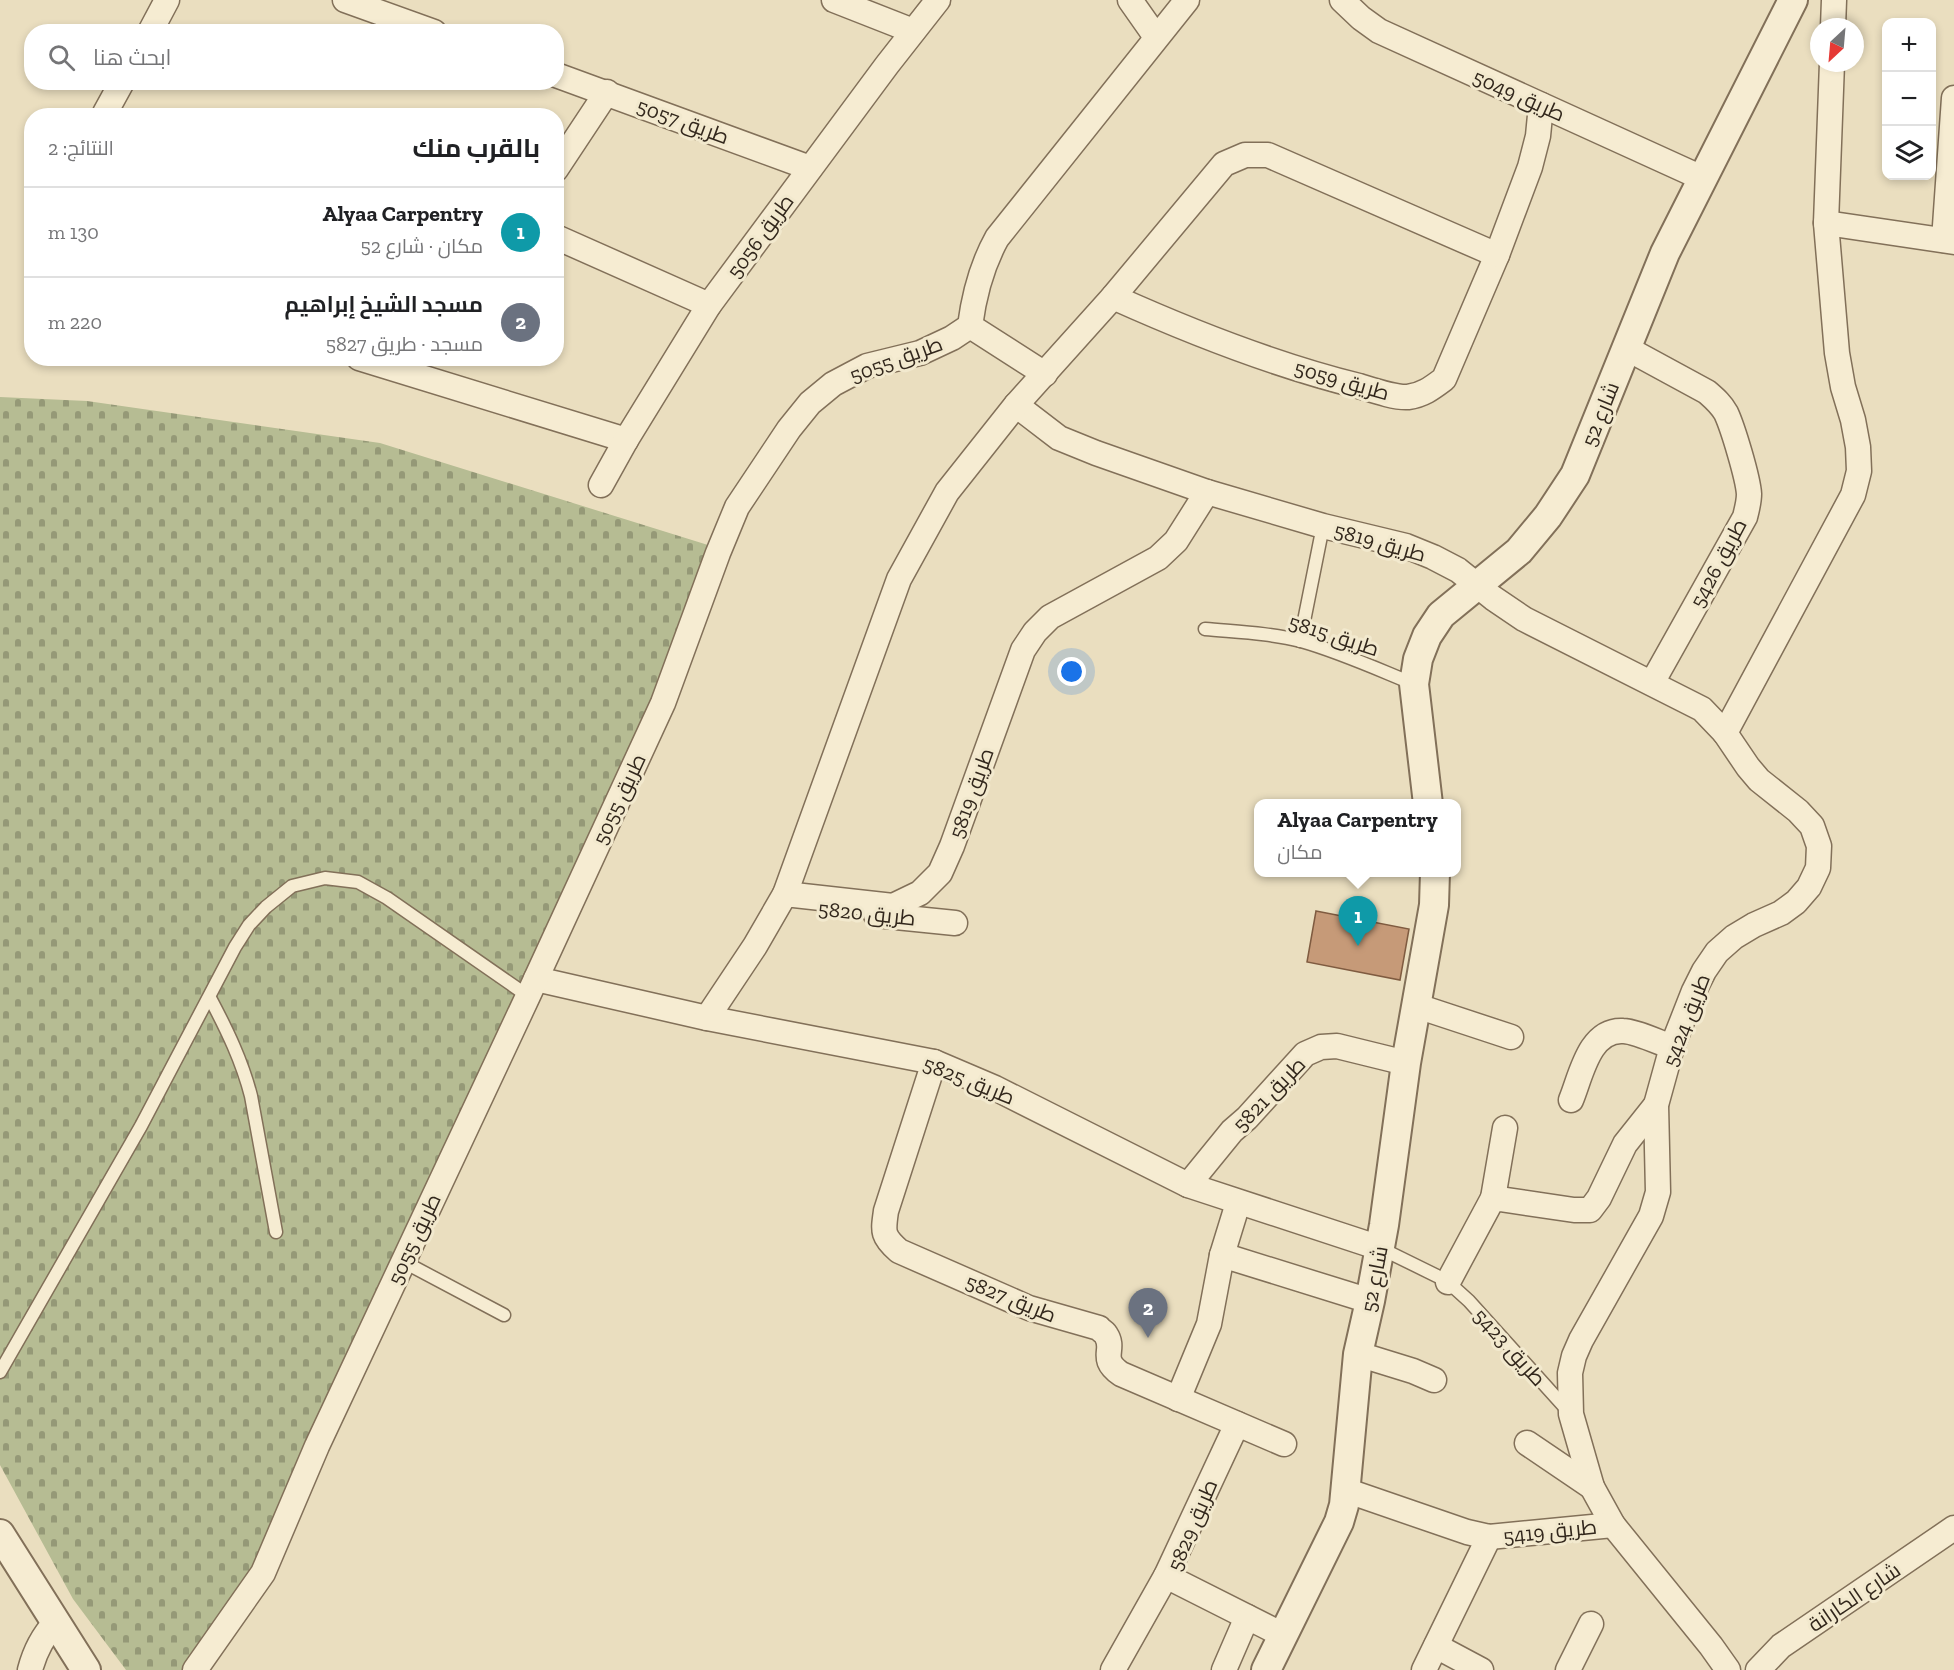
<!DOCTYPE html>
<html lang="ar">
<meta charset="utf-8">
<style>
body{margin:0;font-family:"Zilla Slab",Cairo,serif;background:#f2f2f2;color:#202124;direction:rtl}
.controls{position:absolute;right:18px;top:18px;display:grid;overflow:hidden;border-radius:12px;box-shadow:0 3px 9px #0003}
.controls button{width:54px;height:54px;display:grid;place-items:center;padding:0;border:0;border-bottom:2px solid #e0e0e0;background:#fff;color:#202124;font:30px sans-serif}
.compass{position:absolute;left:1810px;top:18px;width:54px;height:54px;border-radius:50%;background:#fff;box-shadow:0 3px 9px #0003;rotate:206deg}
.you{position:absolute;left:1072px;top:672px;width:21px;height:21px;margin:-15px;border:4px solid #fff;border-radius:50%;background:#1a73e8;box-shadow:0 0 0 9px #1a73e833}
.badge{display:grid;place-items:center;width:39px;height:39px;border-radius:50%;background:#db2777;color:#fff;font-size:20px;font-weight:700}
.pin{position:absolute;translate:-50% -50px;filter:drop-shadow(0 2px 3px #0008)}
.pin::after{content:'';position:absolute;top:32px;width:21px;height:18px;background:inherit;clip-path:polygon(0 0,100% 0,50% 100%)}
.popup{position:absolute;left:1254px;top:799px;width:207px;height:78px;box-sizing:border-box;display:grid;place-content:center;border-radius:12px;background:#fff;filter:drop-shadow(0 2px 4px #0005);font-size:20px;white-space:nowrap;color:#757577}
.popup b{font-size:22px;color:#202124}
.popup::after{content:'';position:absolute;left:50%;top:100%;margin-left:-12px;border:12px solid transparent;border-top-color:#fff}
.list{margin:0;padding:0;list-style:none}
h2{display:flex;justify-content:space-between;align-items:center;height:78px;margin:0;padding:0 24px;font-size:26px}
h2 small{font-size:20px;font-weight:400;color:#757577}
.list li{display:grid;grid-template-columns:39px 1fr auto;gap:18px;align-items:center;box-sizing:border-box;height:90px;padding:0 24px;border-top:2px solid #e0e0e0}
.list b{display:block;font-size:22px;white-space:nowrap}
.list p{margin:0;font-size:20px;white-space:nowrap;color:#757577}
.list em{font-size:20px;font-style:normal;color:#757577}
.icon{flex:none;width:33px;height:33px;fill:none;stroke:currentColor;stroke-width:2;stroke-linecap:round;stroke-linejoin:round}
.map{position:relative;flex:none;width:1954px;height:1670px;overflow:hidden;direction:ltr}
.search{position:absolute;background:#fff;box-shadow:0 3px 9px #0003;left:24px;top:24px;width:540px;height:66px;display:flex;align-items:center;gap:15px;box-sizing:border-box;padding:0 21px;border-radius:24px;color:#757577;font-size:22px}
.panel{position:absolute;background:#fff;box-shadow:0 3px 9px #0003;left:24px;top:108px;width:540px;height:258px;border-radius:24px;direction:rtl}
.map>svg:first-child{display:block}
.cemetery{fill:url(#cemetery-stones)}
.building{fill:#c69a78;stroke:#7f5b40;stroke-width:1.5}
.lines{fill:none;stroke-linecap:round;stroke-linejoin:round}
.service-casing{stroke:#827059;stroke-width:15}
.minor-casing{stroke:#827059;stroke-width:27}
.tertiary-casing{stroke:#827059;stroke-width:32}
.service{stroke:#f6ecd2;stroke-width:12}
.minor{stroke:#f6ecd2;stroke-width:24}
.tertiary{stroke:#f6ecd2;stroke-width:28}
.labels{text-anchor:middle;dominant-baseline:central;stroke-width:6;stroke-linejoin:round;paint-order:stroke}
.street-label{font-size:21px;fill:#32271c;stroke:#f2e9ce}
</style>
<div class="map">
<svg width="1954" height="1670" viewBox="0 0 1954 1670">
<defs>
<pattern id="cemetery-stones" width="16" height="16" patternUnits="userSpaceOnUse" patternTransform="scale(1.5)"><rect width="16" height="16" fill="#b6bc93"/><path d="M2 7V4a2 2 0 0 1 4 0v3zM10 15v-3a2 2 0 0 1 4 0v3z" fill="#959977"/></pattern>
</defs>
<rect width="100%" height="100%" fill="#eadebf"/>
<path class="cemetery" d="M0,397l87,4 293,42 328,102 -37,113 -341,735 -76,184 -71,93h-57l-53,-71 -73,-134z"/>
<path class="building" d="M1316,911l93,18 -9,51 -93,-18z"/>
<g class="lines">
<g class="service-casing">
<g id="service">
<path d="M1205,629c32,3 65,4 96,12 39,11 76,28 113,43"/>
<path d="M1300,641l23,-115"/>
<path d="M210,998c17,32 32,63 41,98l25,136"/>
<path d="M1380,1248l57,28 11,6 21,19 101,112"/>
<path d="M404,1262l100,53"/>
<path d="M0,1372l141,-246 94,-179 14,-22 17,-18 26,-21 33,-8 33,4 29,16 141,98"/>
</g>
</g>
<g class="minor-casing">
<g id="minor">
<path d="M345,0l89,32"/>
<path d="M834,0l79,31"/>
<path d="M1130,0l26,37"/>
<path d="M1342,0l19,18 18,13 323,147"/>
<path d="M1833,27l1,-27"/>
<path d="M150,32l17,-32"/>
<path d="M556,75l254,93"/>
<path d="M105,113l17,-31"/>
<path d="M556,169l51,-77"/>
<path d="M1826,223l128,19"/>
<path d="M556,237l153,68"/>
<path d="M1944,240l10,-142"/>
<path d="M1113,297c80,36 161,68 246,89 13,4 36,12 49,11 15,-2 24,-9 36,-18l53,-124 33,-88 8,-31 3,-31"/>
<path d="M970,326l75,48"/>
<path d="M1626,348l81,44c8,7 14,12 19,21 7,15 22,65 23,81 0,8 -2,15 -4,23l-93,166"/>
<path d="M359,358l267,82"/>
<path d="M1016,405l43,33 37,15 111,39 116,34 83,20 27,11 25,13 35,28 31,21 178,90 23,24 23,34 11,13 39,31 14,15 7,20 -1,22 -9,19 -13,15 -15,11 -27,12 -20,12 -17,15 -13,19 -10,20 -22,56 -16,58 2,87 -7,24 -70,124 -7,16 -4,17 1,41 21,73 21,38 98,121 17,24"/>
<path d="M601,485l25,-45 83,-135 178,-240 51,-65"/>
<path d="M1725,733l128,-238 6,-24 -1,-24 -5,-27 -10,-33 -6,-34 -11,-130 6,-160"/>
<path d="M785,894l114,-315 48,-87 69,-87 97,-108 111,-133 21,-9h23l229,100"/>
<path d="M876,915l79,8"/>
<path d="M536,979l171,39 227,44 61,26 193,97 192,63"/>
<path d="M1417,1006l94,31"/>
<path d="M707,1018l48,-72 30,-52 108,12 27,-13 20,-20 12,-27 71,-196 12,-18 15,-15 108,-59 18,-17 31,-49"/>
<path d="M934,1062l-48,149c-3,21 -4,25 13,40l130,57 70,20c2,3 6,4 7,7 10,15 -8,23 15,39l163,70"/>
<path d="M1571,1100c10,-24 18,-71 52,-69 12,0 37,12 49,16"/>
<path d="M1188,1185l44,-54 15,-13 58,-64 16,-7 16,-1 69,17"/>
<path d="M1493,1198l12,-70"/>
<path d="M1222,1255l148,46"/>
<path d="M1448,1282l45,-84 81,12h16l9,-12 26,-54 31,-39"/>
<path d="M1358,1354l55,17 21,9"/>
<path d="M1178,1399l31,-75 13,-69 16,-52"/>
<path d="M1527,1443l65,44"/>
<path d="M1345,1490l122,42 22,5 124,-12"/>
<path d="M1166,1576l117,59"/>
<path d="M1436,1646l45,24"/>
<path d="M30,1670c5,-19 12,-33 25,-47"/>
<path d="M195,1670l68,-97 54,-127 211,-450 135,-293 55,-150 19,-46 52,-78 21,-26 23,-19 34,-18 53,-13 32,-15 18,-12c4,-31 12,-61 27,-88l190,-238"/>
<path d="M1113,1670l53,-94 71,-152"/>
<path d="M1224,1670l23,-53"/>
<path d="M1424,1670l65,-133"/>
<path d="M1568,1670l23,-46"/>
<path d="M1758,1670l23,-24 173,-118"/>
</g>
</g>
<g class="tertiary-casing">
<g id="tertiary">
<path d="M1428,804l-14,-120 4,-25 9,-23 14,-21 78,-64 29,-35 27,-41 90,-222 128,-253"/>
<path d="M0,1534l86,136"/>
<path d="M1266,1670l73,-148 5,-17 14,-151 12,-53 14,-76 22,-162 28,-158 1,-33"/>
</g>
</g>
<use href="#service" class="service"/>
<use href="#minor" class="minor"/>
<use href="#tertiary" class="tertiary"/>
</g>
<g class="labels">
<g class="street-label">
<text transform="translate(1519 95) rotate(24)">طريق 5049</text>
<text transform="translate(683 121) rotate(20)">طريق 5057</text>
<text transform="translate(760 236) rotate(-54)">طريق 5056</text>
<text transform="translate(896 359) rotate(-20)">طريق 5055</text>
<text transform="translate(1342 380) rotate(16)">طريق 5059</text>
<text transform="translate(1600 414) rotate(-68)">شارع 52</text>
<text transform="translate(1380 542) rotate(16)">طريق 5819</text>
<text transform="translate(1718 563) rotate(-62)">طريق 5426</text>
<text transform="translate(1334 635) rotate(18)">طريق 5815</text>
<text transform="translate(971 793) rotate(-70)">طريق 5819</text>
<text transform="translate(619 799) rotate(-65)">طريق 5055</text>
<text transform="translate(867 913) rotate(6)">طريق 5820</text>
<text transform="translate(1686 1020) rotate(-69)">طريق 5424</text>
<text transform="translate(969 1080) rotate(22)">طريق 5825</text>
<text transform="translate(1269 1094) rotate(-46)">طريق 5821</text>
<text transform="translate(414 1239) rotate(-65)">طريق 5055</text>
<text transform="translate(1374 1279) rotate(-79)">شارع 52</text>
<text transform="translate(1011 1298) rotate(22)">طريق 5827</text>
<text transform="translate(1510 1347) rotate(48)">طريق 5423</text>
<text transform="translate(1192 1525) rotate(-67)">طريق 5829</text>
<text transform="translate(1550 1531) rotate(-6)">طريق 5419</text>
<text transform="translate(1854 1597) rotate(-34)">شارع الكارانة</text>
</g>
</g>
</svg>
<div class="controls">
<button>+</button>
<button>−</button>
<button><svg class="icon" aria-label="layers" viewBox="0 0 24 24"><path d="M12 4l9 5-9 5-9-5zM3 14l9 5 9-5"/></svg></button>
</div>
<svg class="compass" viewBox="-18 -18 36 36"><path d="M0-13l5 13h-10z" fill="#e53935"/><path d="M0 13l5-13h-10z" fill="#757577"/></svg>
<div class="you"></div>
<div class="pin badge" style="left:1358px;top:946px;background:#0f9aa8">1</div>
<div class="popup"><b>Alyaa Carpentry</b>مكان</div>
<div class="pin badge" style="left:1148px;top:1338px;background:#6b7280">2</div>
<div class="search"><svg class="icon" aria-label="search" viewBox="0 0 24 24"><circle cx="10" cy="10" r="6"/><path d="M15 15l6 6"/></svg>ابحث هنا</div>
<section class="panel">
<h2>بالقرب منك<small>النتائج: 2</small></h2>
<ul class="list">
<li><span class="badge" style="background:#0f9aa8">1</span><div><b>Alyaa Carpentry</b><p>مكان · شارع 52</p></div><em>130 m</em></li>
<li><span class="badge" style="background:#6b7280">2</span><div><b>مسجد الشيخ إبراهيم</b><p>مسجد · طريق 5827</p></div><em>220 m</em></li>
</ul>
</section>
</div>
